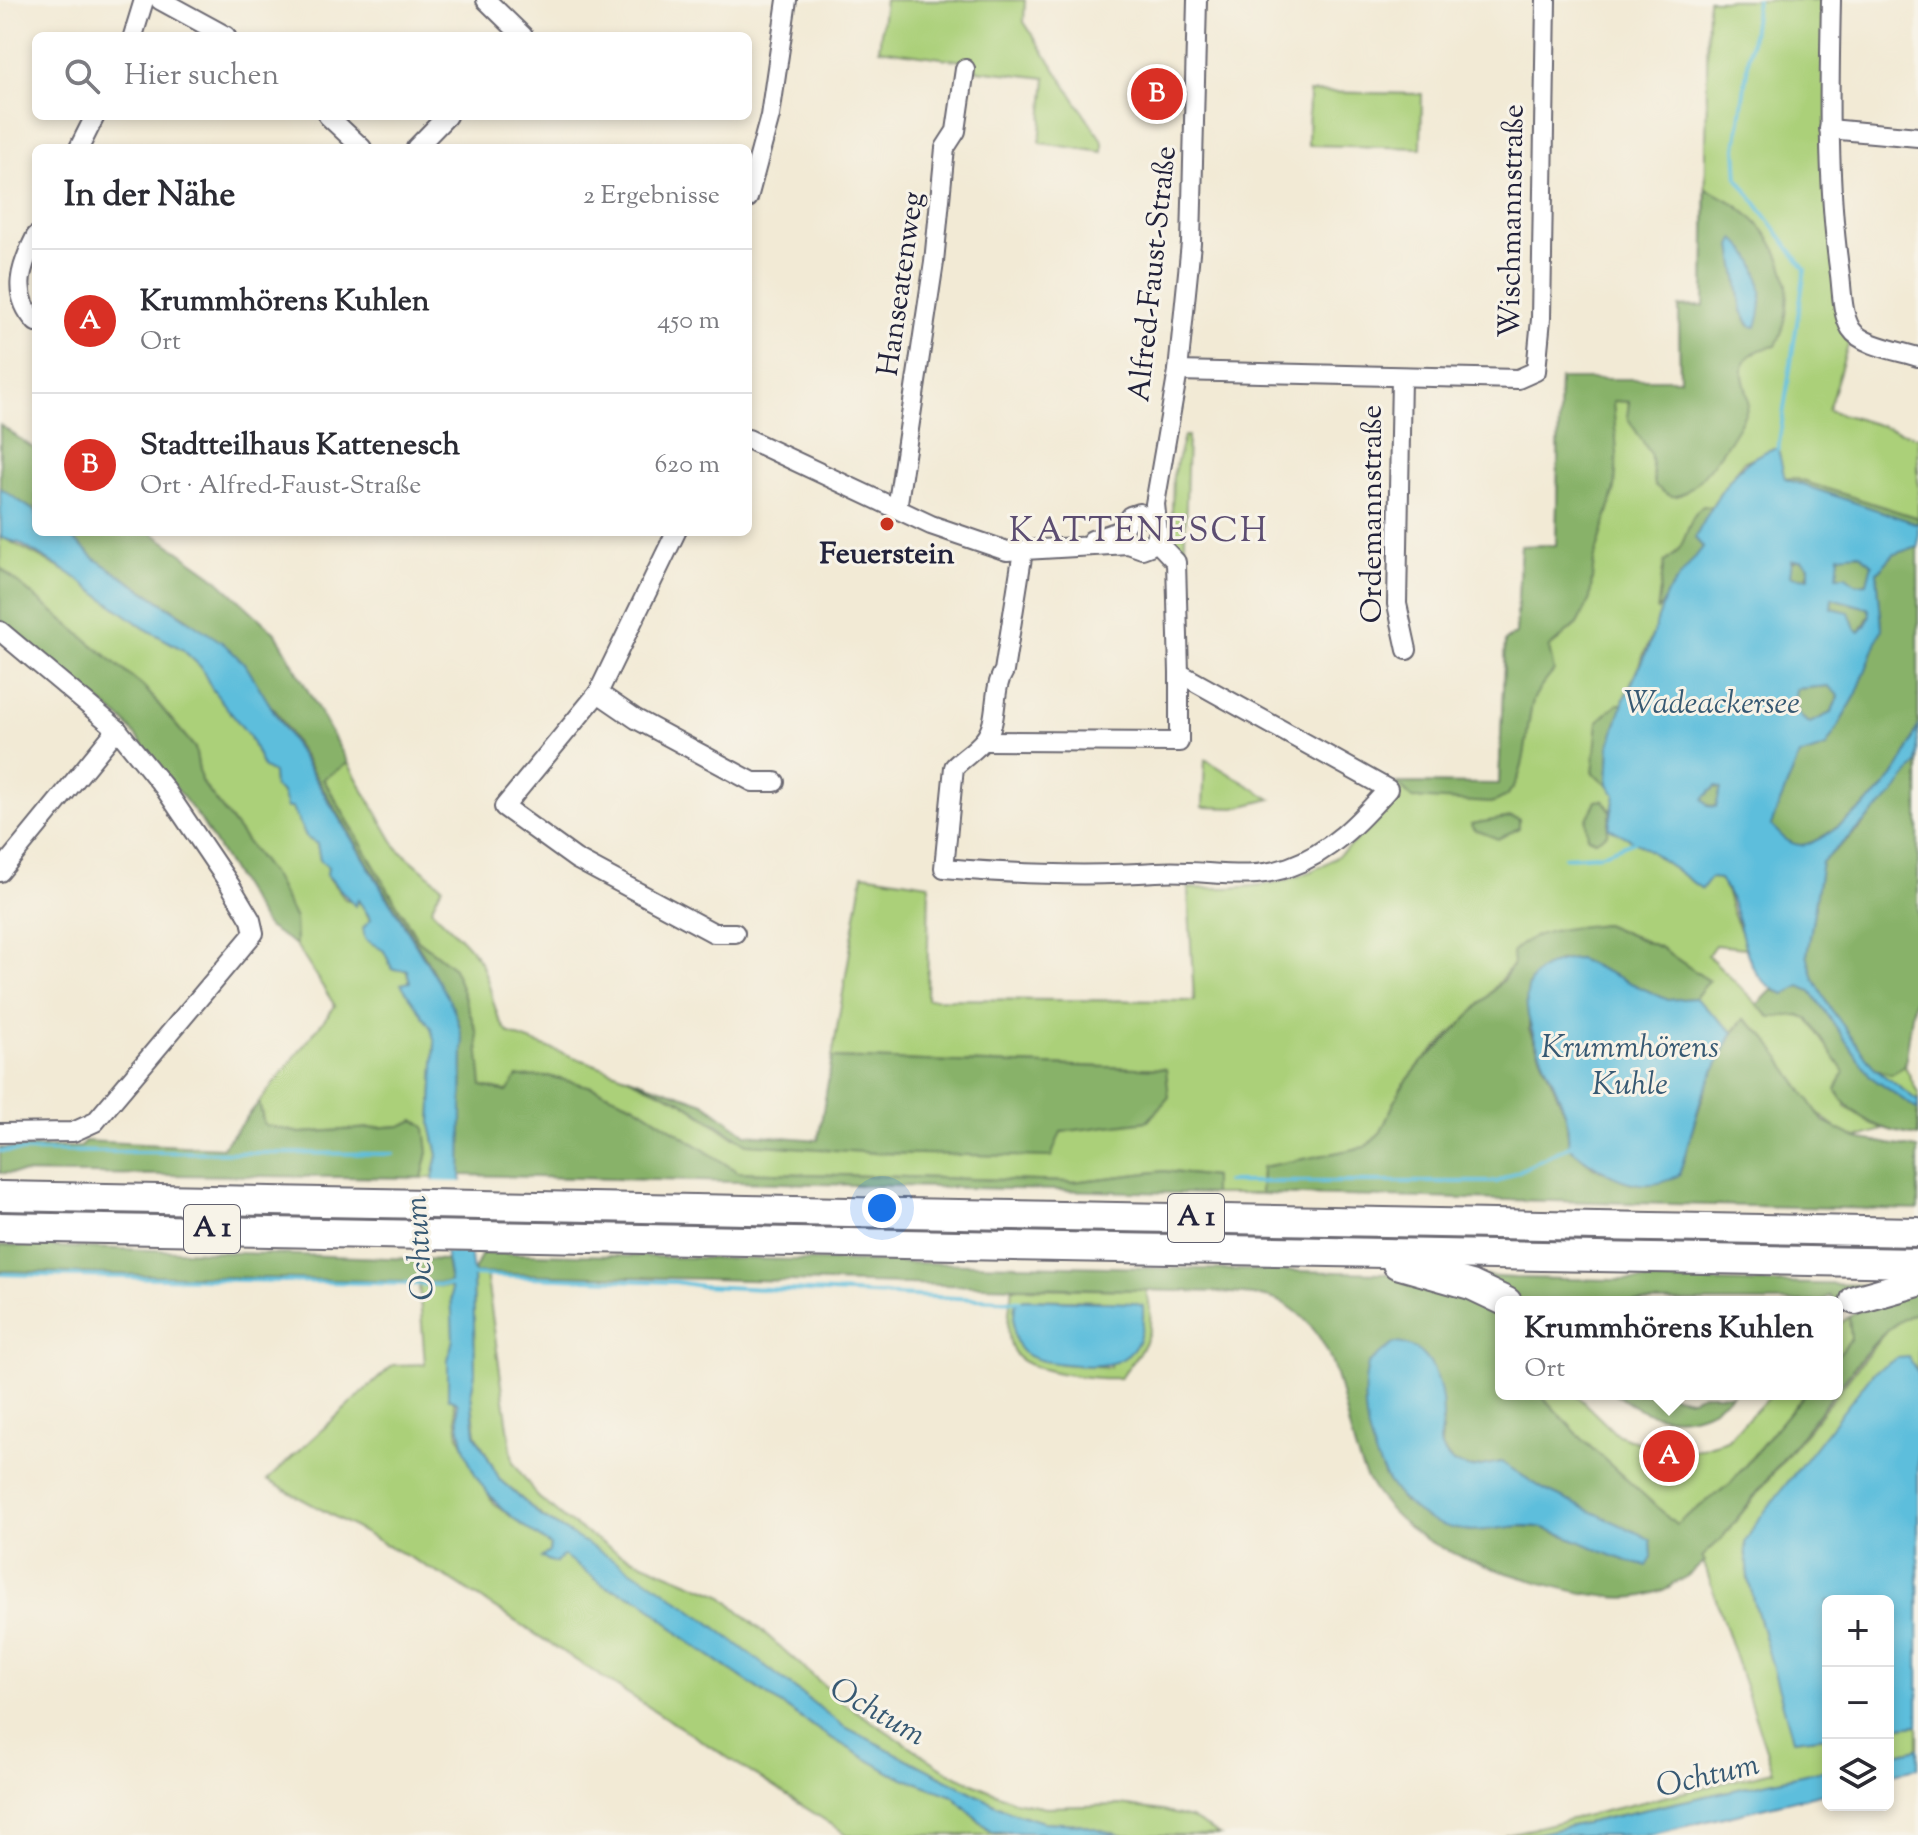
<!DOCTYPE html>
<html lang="de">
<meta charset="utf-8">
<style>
body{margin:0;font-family:"Sorts Mill Goudy",serif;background:#f7f7f7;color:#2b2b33}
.controls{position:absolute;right:24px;bottom:24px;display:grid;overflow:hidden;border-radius:12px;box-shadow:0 4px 12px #0003}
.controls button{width:72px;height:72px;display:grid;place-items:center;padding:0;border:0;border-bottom:2px solid #e1e1e2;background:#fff;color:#2b2b33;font:40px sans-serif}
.you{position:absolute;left:882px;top:1208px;width:28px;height:28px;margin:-20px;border:6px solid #fff;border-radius:50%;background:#1a73e8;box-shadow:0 0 0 12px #1a73e833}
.badge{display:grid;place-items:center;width:52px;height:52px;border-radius:50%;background:#d93025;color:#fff;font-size:26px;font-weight:700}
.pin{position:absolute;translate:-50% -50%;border:4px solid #fff;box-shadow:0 2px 8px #0006}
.popup{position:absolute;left:1495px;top:1296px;width:348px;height:104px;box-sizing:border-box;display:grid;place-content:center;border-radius:12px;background:#fff;filter:drop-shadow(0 2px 6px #0005);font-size:26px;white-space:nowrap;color:#7c7c81}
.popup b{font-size:30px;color:#2b2b33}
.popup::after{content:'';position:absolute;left:50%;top:100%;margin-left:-16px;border:16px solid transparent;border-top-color:#fff}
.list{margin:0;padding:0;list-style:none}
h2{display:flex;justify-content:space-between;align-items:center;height:104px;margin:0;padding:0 32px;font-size:34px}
h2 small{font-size:26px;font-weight:400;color:#7c7c81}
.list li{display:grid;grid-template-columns:52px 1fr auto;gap:24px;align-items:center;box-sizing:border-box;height:144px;padding:0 32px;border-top:2px solid #e1e1e2}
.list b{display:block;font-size:30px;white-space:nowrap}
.list p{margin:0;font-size:26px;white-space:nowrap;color:#7c7c81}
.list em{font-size:26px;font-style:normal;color:#7c7c81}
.icon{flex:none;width:44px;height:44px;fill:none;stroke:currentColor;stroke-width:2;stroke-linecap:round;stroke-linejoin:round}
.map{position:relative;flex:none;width:1918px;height:1835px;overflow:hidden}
.search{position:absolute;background:#fff;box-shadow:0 4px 12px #0003;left:32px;top:32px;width:720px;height:88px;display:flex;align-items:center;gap:20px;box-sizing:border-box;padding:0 28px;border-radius:12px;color:#7c7c81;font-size:30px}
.panel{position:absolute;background:#fff;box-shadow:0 4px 12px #0003;left:32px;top:144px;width:720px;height:392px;border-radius:12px}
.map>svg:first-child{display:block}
.green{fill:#abd079;stroke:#66795a;stroke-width:2;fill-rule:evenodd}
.forest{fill:#88b269;stroke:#556a52;stroke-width:2;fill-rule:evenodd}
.water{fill:#5dbedc;stroke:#40708c;stroke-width:2;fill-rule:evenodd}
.pier{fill:#f2ead5}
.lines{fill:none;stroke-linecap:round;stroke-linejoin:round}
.stream{stroke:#5dbedc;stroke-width:4}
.minor-casing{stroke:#6b6871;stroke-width:22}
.highway-casing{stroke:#6b6871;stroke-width:32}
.minor{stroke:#fff;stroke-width:18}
.highway{stroke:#fff;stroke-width:28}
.poi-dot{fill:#c8321e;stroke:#f7f3e8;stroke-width:3}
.labels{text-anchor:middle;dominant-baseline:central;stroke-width:6;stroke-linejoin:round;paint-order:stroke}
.shield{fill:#f7f3e8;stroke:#62616f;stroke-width:2}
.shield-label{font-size:28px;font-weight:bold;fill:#22223b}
.street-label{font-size:30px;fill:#22223b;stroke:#f7f3e8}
.poi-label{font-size:30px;font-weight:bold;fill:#22223b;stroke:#f7f3e8}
.water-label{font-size:32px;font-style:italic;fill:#375973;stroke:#f7f3e8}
.quarter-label{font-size:34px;letter-spacing:2px;fill:#5c4d71;stroke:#f7f3e8}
</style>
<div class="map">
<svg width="1918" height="1835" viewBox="0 0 1918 1835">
<rect width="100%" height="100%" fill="#f7f3e8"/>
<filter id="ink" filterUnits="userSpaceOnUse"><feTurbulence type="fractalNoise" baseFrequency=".0125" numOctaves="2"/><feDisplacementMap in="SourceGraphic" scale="16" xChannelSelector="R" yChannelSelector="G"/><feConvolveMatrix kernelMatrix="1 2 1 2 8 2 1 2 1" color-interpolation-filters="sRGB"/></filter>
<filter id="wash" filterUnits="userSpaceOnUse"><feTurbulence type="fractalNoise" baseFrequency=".006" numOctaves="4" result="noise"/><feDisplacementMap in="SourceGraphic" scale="32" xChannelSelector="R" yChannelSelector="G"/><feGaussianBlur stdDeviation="1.8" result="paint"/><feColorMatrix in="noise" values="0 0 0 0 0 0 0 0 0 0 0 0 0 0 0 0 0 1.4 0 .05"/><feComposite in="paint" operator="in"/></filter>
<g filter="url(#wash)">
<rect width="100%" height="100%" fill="#f2ead5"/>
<g class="green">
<path d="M885,0h140l-1,22 79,120v10l-63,-9 6,-65 -77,-9 -7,-8 -83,-12z"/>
<path d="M1708,0h117l26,336 -23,74 90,27v81l-125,-40 -8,1 -13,-30 -29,13 -29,40 -19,36 -71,161 -16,85 7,11 -6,32 31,17 62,45 8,-12 9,2c9,11 8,17 13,31 4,13 11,23 15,38l-32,-3 -7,10 62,62 30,-2 8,4 37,53 1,35 36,23 -26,8c-58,-22 -65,-81 -112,-119l-11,13 -38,-34 13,-17 -47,-33 -57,-24 -54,9 -37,31 -33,42 -58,56 -21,26 -20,44 -16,15 -103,20 -1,27h-48v-17l-49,-6 -92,11 -334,-10 -105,-68 -41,-17 -44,-11 -40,16 -27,-6 -4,-53 -23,-65 -36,-28 -95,-162 25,-15 49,85 45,38 -11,23c15,16 36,32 48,51 14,22 12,57 31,74l116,42 55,25 52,36 143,16 63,1 168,-30 41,-3 17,-52 -333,-11 31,-184 66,10 -2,115 267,2 -6,-113c99,3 160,-13 209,-105l102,2 6,-144 11,-7 5,-88 35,-1 4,-166h120l-1,-72 25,-1z"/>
<path d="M1309,92l113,2 -1,54 -113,-3z"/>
<path d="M1184,436h4l-4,134 -13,-28 2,-66z"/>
<path d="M0,536l69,37 75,55 38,21 19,18 11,22 38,48 13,30 10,6 1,13 8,7 5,14 5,1 15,30 10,6 3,16 9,7 -2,8 18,24 17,4 28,61 16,6 4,12 -8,2 29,44 4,14 -4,83 7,30 -5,23h-11l6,-26 -28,-26 -100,7 -36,-8 -5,-23 76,-96 -39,-61 -1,-26 -20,-40 -74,-98 -6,-33 -50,-60 -145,-120z"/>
<path d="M1205,759l66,40 -36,9 -32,-1z"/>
<path d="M1905,1066l13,27v8l-43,-32 16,5z"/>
<path d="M473,1273h13l27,189 25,35 29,24 52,32 102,42 123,108 106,70 64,28 32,6 75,-2 41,6 29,7 29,17h-100l-41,-11 -36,-2 -35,-11 -165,-85 -137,-106 -164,-104 -42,-36 -24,-46 -5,-40 4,-21z"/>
<path d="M419,1285l32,2 2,52 -5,21 11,76 34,67 57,42 -1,7 -7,5 21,-3 42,32 37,14 43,39 138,94 68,40 62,23 37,36 16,3h-158l-397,-255 -184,-100 126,-115 32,-1z"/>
<path d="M1012,1288l134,2c12,42 -1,55 -26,88 -22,2 -97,-5 -107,-27 -9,-20 -3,-43 -1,-63zM1024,1299l82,2 4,66 -49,-3 -37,-11 -10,-23 1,-26z"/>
<path d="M1918,1312v62l-4,-9 -41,8 -78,102 -47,104 46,161 34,-4v33l-297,66h-27l269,-64 -71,-214 20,-19 161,-203 19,-18z"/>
<path d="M1849,1317l2,22 -14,17v-30z"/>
<path d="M1540,1394h35l41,40 41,16v23l12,1 1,-6 9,-1 1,-12 47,-15 45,-46h32l-73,89 -55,42 -91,-83z"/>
<path d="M1918,1725v24l-30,7v-28z"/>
</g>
<g class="forest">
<path d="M1706,189c65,26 102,91 70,157 -11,2 -25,5 -31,16 -7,14 5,29 3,43 -5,21 -50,86 -71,91 -8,2 -15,-6 -22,-10l-5,-33 -23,-36 2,-15 -16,-1 4,51 -2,37 -21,72 -4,38 -13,25 -28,24 5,23c-7,9 -18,20 -21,30 -10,33 -2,94 -43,102l-78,-5 -15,-15 102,1 6,-143 11,-7 5,-88 35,-1 4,-166h120l-1,-72 25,-1zM1732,246l18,80 -8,-15z"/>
<path d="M0,425l36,25v62l-36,-24z"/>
<path d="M1793,478l125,40v6l-133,-45z"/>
<path d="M1703,506l9,1 -17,31 8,9 -46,64 7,-49c27,-15 19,-41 39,-56z"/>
<path d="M66,532h85l62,44 64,59 71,128 -25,16 95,161 36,28 23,65 5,53 25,6 10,-15 31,-1 44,11 41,17 105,68 334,10 92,-11 49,6v17l-752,-19 2,-132 -5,-23 -31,-60 -151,-249 -88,-92 -93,-60z"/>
<path d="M1918,546v179c-7,20 -18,44 -32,60 -13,16 -65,59 -85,60 -13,0 -22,-12 -31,-20l29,-69 27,-9 30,-52 26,-67 -5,-56 17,-18z"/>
<path d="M1848,553l16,1 8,10 -5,19 -11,1 -20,-7 3,-23z"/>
<circle cx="1799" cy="570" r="10"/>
<path d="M0,568l145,120 50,60 6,33 74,98 20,40 1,26 -30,-19 -66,-107 -75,-97 -125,-103z"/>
<path d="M1832,598l36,10 3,4 -11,20 -5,-3c-6,-16 -7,-18 -24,-21z"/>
<path d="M1828,686l11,9 -8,18 -21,10c-14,-6 -17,-19 -14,-34z"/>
<path d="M1617,704h6l-13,41 -2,39 -15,-10 5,-53z"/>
<path d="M1918,760v211l-13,95 -14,8 -16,-5 -44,-60 -17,-30 -7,-24 15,-93 37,-33z"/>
<path d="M1712,787l9,1 -5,19 -12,-3 -1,-5z"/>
<path d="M1603,800l8,11 -4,23 -11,7 -8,-4 -2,-16 10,-20z"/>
<path d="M1511,817l8,2v9l-21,11 -23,-9 -4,-6z"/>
<path d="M1604,924l57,24 48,33 -14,17 -27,2 -90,-41 -20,2 -19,11 -9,14 -1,43 37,86 3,32 24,20 39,17 47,-9c17,-53 28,-112 65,-156l21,17 59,86 32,16 62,11v61l-657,-16 1,-27 103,-20 16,-15 20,-44 21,-26 19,-16 62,-66 10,-15 -1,-12c18,-24 64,-26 92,-29z"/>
<path d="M1800,986l11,5 60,86 47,33v26c-35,-5 -63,-15 -82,-46l8,-18 -36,-53 -8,-4 -30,2 -13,-12 15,-15 13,4z"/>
<path d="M832,1058l334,11 3,28 -21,24 -87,11 -10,25 -175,-4 -129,-9 -66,-43 -55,-25 78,27 42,31 72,6z"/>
<path d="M259,1102l5,23 36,8 100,-7 15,-6 10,7 3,25 -6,26 -422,-5v-25l81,-1 4,-6 137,7z"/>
<path d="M0,1245l446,15 4,23 -450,-12z"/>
<path d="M482,1253l900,20 35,5 84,32v84h39l45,48 91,82 55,-41 73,-89h29l-111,144 -20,19 3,4c-19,18 -41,33 -68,36 -45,6 -157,-30 -199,-51 -24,-12 -44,-30 -60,-50 -45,-58 -22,-149 -93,-192 -17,-10 -46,-10 -66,-12l-746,-19zM1443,1417l-2,30 12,16 18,5 30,-6 44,28 106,50 1,18 -41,-5 -70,-26 -32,-1 -40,5 -65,-29 -19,-25 -14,-35z"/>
<path d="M1468,1275l47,3 348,7 -29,15 -5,-4 -8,6h-298z"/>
<path d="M1918,1289v23c-35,12 -58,49 -81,77v-33l14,-17 -2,-22 9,-6z"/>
<path d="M1616,1394h49l26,5 12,-5h29c-36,34 -79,29 -116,0z"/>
</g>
<g class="water">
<path d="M1735,239c26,22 32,56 21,88l-5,-1 -9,-15 -10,-65z"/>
<path d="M1772,449h6l7,30 133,45v22l-24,8 -17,18 5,56 -26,67 -30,52 -27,9 -28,69c8,8 17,20 30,20 20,0 72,-44 85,-60 14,-16 25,-40 32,-60l-1,38 -24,32 -71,67 -15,93 7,24 17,30 44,60 43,32v9l-47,-33 -60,-86 -11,-5 -15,8c-52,-18 -35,-78 -66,-115l-9,-1 -8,11 -62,-45 -31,-16 6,-33 -7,-11 2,-39 14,-46 23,-48 19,-56 37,-48 -8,-9c19,-35 37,-76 77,-89zM1859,553l13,11 -5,19 -11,1 -10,-8h-9l2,-21zM1792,560h10l7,6v12l-19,-2zM1832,598l36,10c5,8 -2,18 -8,24l-5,-3 -6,-17 -18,-4zM1828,686l11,10 -8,17 -21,10c-14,-6 -17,-19 -14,-34zM1716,786l5,2 -5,19 -8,-1 -5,-7z"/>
<path d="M0,488l36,24v20h30l29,27 128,84 22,21 204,335 9,21 5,23 -2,132 12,98 2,100 -4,21 4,40 25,46 42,37 116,69 48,34 137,106 165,85 35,11 36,2 41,11 -129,-3 -38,-36 -62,-23 -68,-40 -138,-94 -43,-39 -37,-14 -42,-31 -7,8 -15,-5 8,-6 1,-7c-60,-41 -88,-67 -93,-143l-9,-4v-38l5,-21 -2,-52 -18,-109 5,-23 -7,-30 4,-82 -4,-15 -30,-44 9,-2 -3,-12h-14l-9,-19 -19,-12 -2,-11 8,-9 -13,-19 -3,6 -28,-31 1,-8 -8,-7 -3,-16 -10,-6 -15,-30h-5l-5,-15 -8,-6 -1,-14 -10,-6 -13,-30 -38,-48 -11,-22 -19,-18 -38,-21 -75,-55 -50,-30 -18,-5z"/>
<path d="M1578,959l90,41 27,-2 38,34 -31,64 -23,79c-39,24 -79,-3 -110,-28 -1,-10 -1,-22 -3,-31 -11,-47 -90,-150 12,-157z"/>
<path d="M1024,1299l110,4 9,3c3,57 -31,64 -78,58 -13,-1 -32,-3 -42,-12 -13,-12 -9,-33 -8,-48z"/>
<path d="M1394,1343c38,1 49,41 49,74 -1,9 -5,23 -2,31 2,5 8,11 12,15l18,5 30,-6 44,28 93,43 13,7 1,18 -5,8c-36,-6 -69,-29 -104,-38 -26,-7 -53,6 -80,2 -76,-9 -110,-98 -95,-166z"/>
<path d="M1909,1357l9,17v351l-30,3v-127h-60v135l-35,4 -45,-161 -3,-36 10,-19 118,-151 24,-15z"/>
<path d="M1918,1749v19l-30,6v-18z"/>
<path d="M1828,1769v23l-179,43h-118z"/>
</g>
<path class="pier" d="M429,1181l37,1 9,71 -34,-1z"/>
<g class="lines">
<g class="stream">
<path d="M1757,0l-21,148 2,31 67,90 -27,180"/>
<path d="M1565,857l34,-2 36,-14"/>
<path d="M0,1151l393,3"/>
<path d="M1226,1182h271l74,-37"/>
<path d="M0,1274l453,11"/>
<path d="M471,1275l205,7 25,4 319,15"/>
</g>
</g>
</g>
<g filter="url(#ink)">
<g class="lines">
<g class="minor-casing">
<g id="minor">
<path d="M160,0l66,36"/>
<path d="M486,0l37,36"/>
<path d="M1831,0c-2,92 -4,184 9,275 2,16 2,40 11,54 11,17 49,22 67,28"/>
<path d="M133,36l11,-36"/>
<path d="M328,116l34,32"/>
<path d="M1829,129l89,8"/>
<path d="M79,148l16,-32"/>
<path d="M416,148l31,-32"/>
<path d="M748,198l22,-82 17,-116"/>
<path d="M36,236c-15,30 -26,58 0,86"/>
<path d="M1178,371l340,8 18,-8 5,-52 5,-319"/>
<path d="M1401,377l-4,227 10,46"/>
<path d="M748,439l183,86 76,26 121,-7 14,5 8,-3 8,-12 -3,-30 23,-133 13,-128 6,-243"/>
<path d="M897,509l37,-247 11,-114 11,-17 9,-62"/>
<path d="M676,532l-78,161 -94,114 72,52 138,74h21"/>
<path d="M1092,540l30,-10 8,-14 9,-3 17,8"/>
<path d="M1023,551l-19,120c-13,20 -4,50 -20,69 -8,10 -21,18 -30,27l-10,101c71,6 142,9 212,4 46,-4 89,11 133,-5 41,-14 72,-47 99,-78l-209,-116 -3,-111 -20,-21"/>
<path d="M0,631l117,98 46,57 67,99 21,35 3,13 -159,189 -22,10 -73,1"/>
<path d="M598,693l38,26 117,63h22"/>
<path d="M984,741l195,1v-69"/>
<path d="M0,872l117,-143"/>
</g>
</g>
<g class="highway-casing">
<g id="highway">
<path d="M0,1196l1918,36"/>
<path d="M0,1227l1918,36"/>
<path d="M1397,1264l74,21 36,17"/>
<path d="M1855,1300l63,-18"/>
</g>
</g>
<use href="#minor" class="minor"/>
<use href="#highway" class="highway"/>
</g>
</g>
<circle class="poi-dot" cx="887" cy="524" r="8"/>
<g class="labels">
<g class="shield">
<rect x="1168" y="1194" width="56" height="48" rx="6"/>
<rect x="184" y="1205" width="56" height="48" rx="6"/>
</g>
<g class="shield-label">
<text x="1196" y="1218">A 1</text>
<text x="212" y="1229">A 1</text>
</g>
<g class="street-label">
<text transform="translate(1513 221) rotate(-89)">Wischmannstraße</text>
<text transform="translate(1154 274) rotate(-84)">Alfred-Faust-Straße</text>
<text transform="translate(902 284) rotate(-82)">Hanseatenweg</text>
<text transform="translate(1373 514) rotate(-90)">Ordemannstraße</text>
</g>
<g class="poi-label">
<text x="887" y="555">Feuerstein</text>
</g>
<g class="water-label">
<text x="1712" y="705">Wadeackersee</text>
<text x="1630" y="1049">Krummhörens<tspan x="1630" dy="37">Kuhle</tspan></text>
<text transform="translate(421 1248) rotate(-94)">Ochtum</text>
<text transform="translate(877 1713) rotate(30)">Ochtum</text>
<text transform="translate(1708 1777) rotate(-13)">Ochtum</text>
</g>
<g class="quarter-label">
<text x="1139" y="532">KATTENESCH</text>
</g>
</g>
</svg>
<div class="controls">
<button>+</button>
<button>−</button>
<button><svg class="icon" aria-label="layers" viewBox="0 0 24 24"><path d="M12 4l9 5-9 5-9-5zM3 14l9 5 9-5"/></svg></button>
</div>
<div class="you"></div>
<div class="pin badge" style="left:1669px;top:1456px">A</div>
<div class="popup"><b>Krummhörens Kuhlen</b>Ort</div>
<div class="pin badge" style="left:1157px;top:94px">B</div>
<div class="search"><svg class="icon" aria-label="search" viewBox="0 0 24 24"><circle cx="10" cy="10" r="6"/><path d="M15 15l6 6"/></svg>Hier suchen</div>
<section class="panel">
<h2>In der Nähe<small>2 Ergebnisse</small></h2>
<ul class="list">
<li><span class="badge">A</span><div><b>Krummhörens Kuhlen</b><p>Ort</p></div><em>450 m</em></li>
<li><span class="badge">B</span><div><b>Stadtteilhaus Kattenesch</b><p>Ort · Alfred-Faust-Straße</p></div><em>620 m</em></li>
</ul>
</section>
</div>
